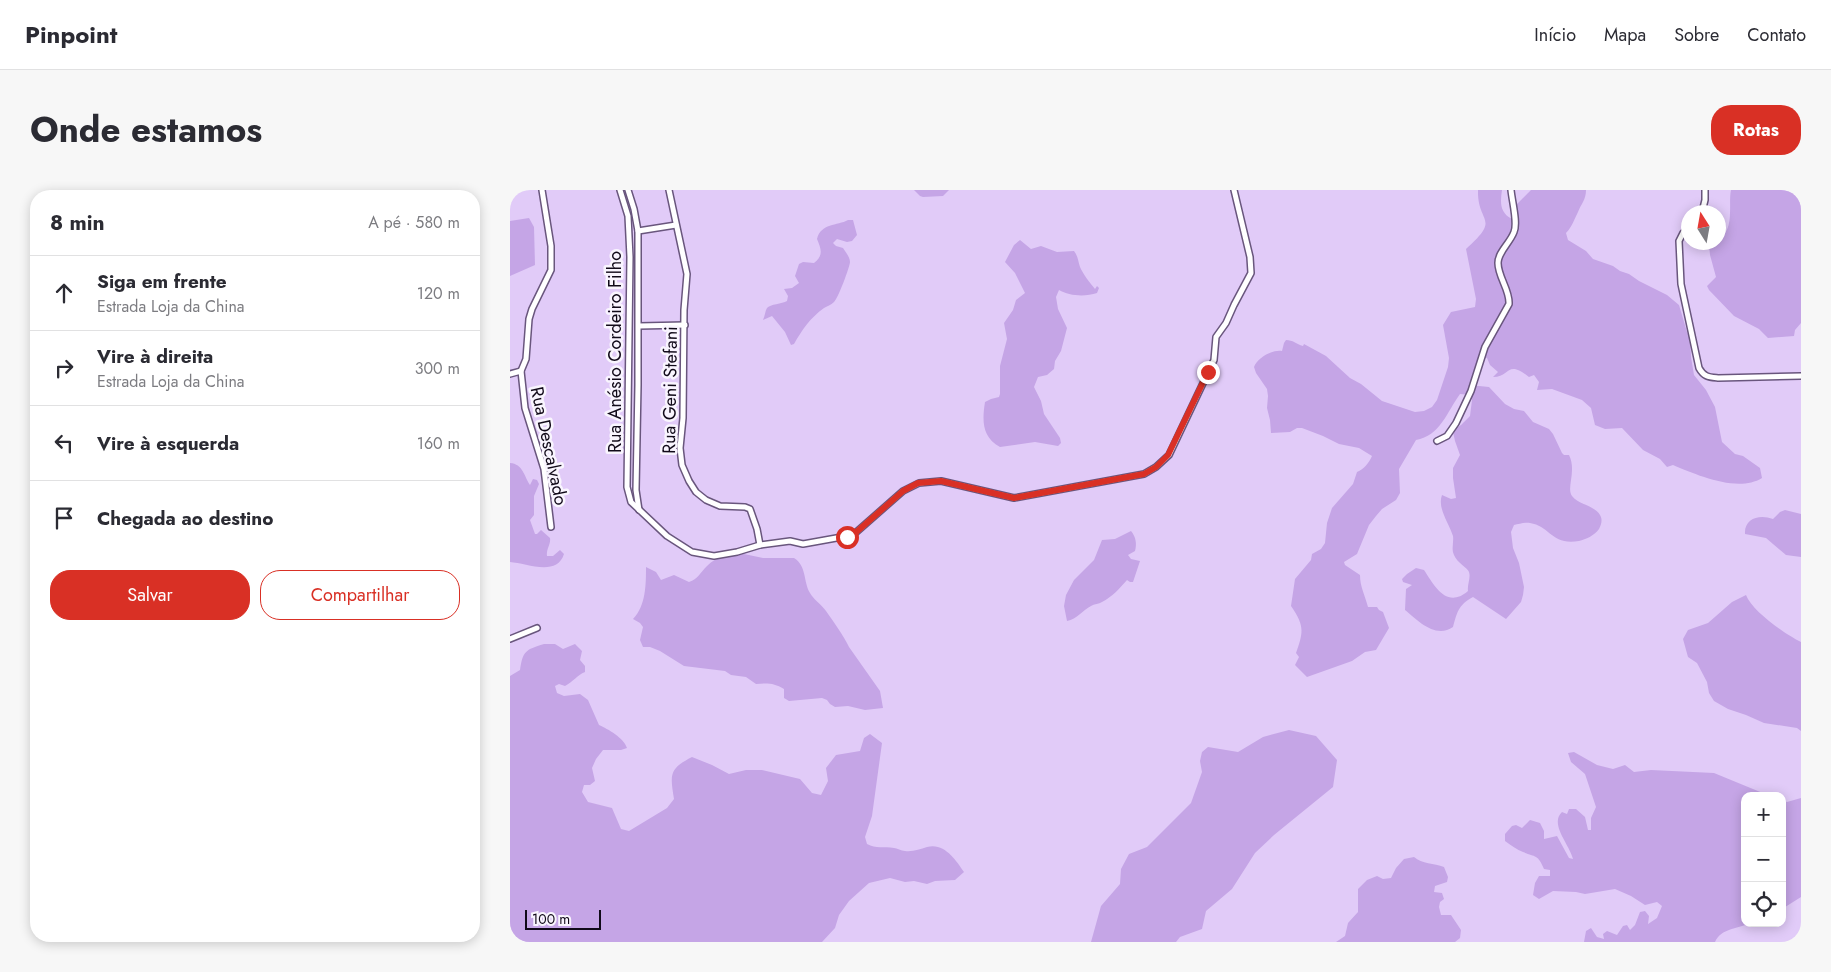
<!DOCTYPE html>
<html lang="pt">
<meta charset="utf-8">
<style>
body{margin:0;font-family:Jost,sans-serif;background:#f7f7f7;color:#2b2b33}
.controls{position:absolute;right:15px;bottom:15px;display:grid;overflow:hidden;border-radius:10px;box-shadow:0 2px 12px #0003}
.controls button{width:45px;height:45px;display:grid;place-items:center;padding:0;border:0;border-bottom:1px solid #e1e1e2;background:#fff;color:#2b2b33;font:25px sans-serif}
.compass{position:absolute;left:1171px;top:15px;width:45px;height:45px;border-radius:50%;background:#fff;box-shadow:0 2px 12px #0003;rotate:349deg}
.scale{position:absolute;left:15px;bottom:12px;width:76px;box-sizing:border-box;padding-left:5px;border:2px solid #110a19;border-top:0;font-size:14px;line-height:18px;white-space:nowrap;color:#110a19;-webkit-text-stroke:4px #f9f5fe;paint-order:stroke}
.stop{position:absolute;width:15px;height:15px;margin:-11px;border:4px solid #d93025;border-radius:50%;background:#fff}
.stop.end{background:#d93025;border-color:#fff;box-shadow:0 1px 5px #0008}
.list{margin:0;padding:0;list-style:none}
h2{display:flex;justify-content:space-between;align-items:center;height:65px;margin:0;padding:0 20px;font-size:21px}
h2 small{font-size:16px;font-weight:400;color:#7c7c81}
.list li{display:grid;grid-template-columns:32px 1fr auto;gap:15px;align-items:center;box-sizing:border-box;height:75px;padding:0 20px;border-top:1px solid #e1e1e2}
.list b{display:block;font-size:19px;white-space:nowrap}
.list p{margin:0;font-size:16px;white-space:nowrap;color:#7c7c81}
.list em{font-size:16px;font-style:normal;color:#7c7c81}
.actions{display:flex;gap:10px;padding:15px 20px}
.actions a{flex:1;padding:11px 0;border:1px solid #d93025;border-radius:20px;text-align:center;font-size:18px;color:#d93025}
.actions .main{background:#d93025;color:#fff}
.icon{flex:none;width:28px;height:28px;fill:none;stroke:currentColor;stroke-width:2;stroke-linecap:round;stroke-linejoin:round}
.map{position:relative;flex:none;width:1291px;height:752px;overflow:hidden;border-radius:20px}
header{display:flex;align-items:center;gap:30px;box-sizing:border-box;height:70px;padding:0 25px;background:#fff;border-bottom:1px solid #e1e1e2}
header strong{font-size:24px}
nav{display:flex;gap:28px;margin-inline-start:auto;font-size:18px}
.intro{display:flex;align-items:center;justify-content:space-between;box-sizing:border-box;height:120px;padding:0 30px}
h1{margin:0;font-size:35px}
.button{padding:12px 22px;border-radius:20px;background:#d93025;color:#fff;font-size:18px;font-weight:700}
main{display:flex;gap:30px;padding:0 30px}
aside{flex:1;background:#fff;border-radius:20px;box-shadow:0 2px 12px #0003}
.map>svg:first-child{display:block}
.green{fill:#c5a5e6}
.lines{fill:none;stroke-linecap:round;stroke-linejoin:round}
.street-casing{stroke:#69567d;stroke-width:8}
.street{stroke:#fff;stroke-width:5}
.route{stroke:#d93025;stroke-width:6}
.labels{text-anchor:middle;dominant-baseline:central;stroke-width:5;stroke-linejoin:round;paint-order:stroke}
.street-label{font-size:18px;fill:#110a19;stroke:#f9f5fe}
</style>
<header>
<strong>Pinpoint</strong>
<nav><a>Início</a><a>Mapa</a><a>Sobre</a><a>Contato</a></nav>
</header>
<div class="intro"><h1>Onde estamos</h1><a class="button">Rotas</a></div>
<main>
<aside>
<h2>8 min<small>A pé · 580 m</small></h2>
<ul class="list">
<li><svg class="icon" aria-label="ahead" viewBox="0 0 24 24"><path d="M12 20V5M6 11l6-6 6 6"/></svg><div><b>Siga em frente</b><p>Estrada Loja da China</p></div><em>120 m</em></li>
<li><svg class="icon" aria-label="right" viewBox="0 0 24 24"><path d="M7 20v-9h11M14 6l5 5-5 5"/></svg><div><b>Vire à direita</b><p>Estrada Loja da China</p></div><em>300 m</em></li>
<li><svg class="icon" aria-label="left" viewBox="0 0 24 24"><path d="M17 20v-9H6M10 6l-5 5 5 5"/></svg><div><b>Vire à esquerda</b></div><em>160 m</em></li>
<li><svg class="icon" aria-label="arrive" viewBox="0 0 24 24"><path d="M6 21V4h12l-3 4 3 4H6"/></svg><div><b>Chegada ao destino</b></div></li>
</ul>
<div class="actions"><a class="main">Salvar</a><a>Compartilhar</a></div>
</aside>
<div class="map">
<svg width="1291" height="752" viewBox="0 0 1291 752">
<rect width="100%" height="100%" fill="#e1cbf8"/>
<g class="green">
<path d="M404,0h35l-6,6 -20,1 -3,-1z"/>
<path d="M968,0h24c-2,13 -2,23 10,29l5,-7v-8l14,-14h55c0,10 -5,14 -8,22 -4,8 -6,15 -12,21l2,7 18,11 7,8 20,7 7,5 9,3 10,7 28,14 12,10 8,27 3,6 1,19 3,18 12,15 9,17 7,35 13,12 8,2 17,12 2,10c-24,15 -65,-3 -89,-13l-6,2 -7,-8 -17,-9 -21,-22 -17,1 -10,-4 -4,-17 -9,-8 -30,-11 -15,1 2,-8 -5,-7 -5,2c-23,-18 -18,0 -36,0l5,-5 -8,-7 -3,-7 -5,-1 -13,28 20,2 16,17 9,5 10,2 9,11 16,7 4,5 9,19 2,2h5c8,16 -3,33 3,41 7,9 22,9 28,19 3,5 1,10 -1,14 -5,7 -13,10 -20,12 -27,5 -29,-15 -49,-18 -5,-1 -11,1 -16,2l-3,7 2,16 6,15 5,24 -1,8 -2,7 -15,17 -33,-22c-15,8 -16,16 -20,30 -17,12 -35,-6 -48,-17l1,-21 6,-4 -9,-3 -1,-3 5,-5 9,-6 8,2c11,17 23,39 44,21 -1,-6 3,-13 1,-19 -1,-4 -12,-9 -15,-17 -3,-6 0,-13 -1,-19 -4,-13 -16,-28 -11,-41l9,4 5,-1 -3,-20v-10l7,-13 -5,-14 -2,-9 2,-3 6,-4 9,-9 2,-16 -1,-5 -11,-1c-13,18 -20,42 -44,46l-17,29 1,24 -4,7 -14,9 -6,7 -7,9 -12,29 -13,8 1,3 15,10c0,12 5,20 8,32h9l2,3 4,2 6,16 -13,22 -11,2 -13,9 -45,16 -12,-12 4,-8 -3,-4c8,-22 8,-28 -5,-47l4,-27 16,-19 1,-6 9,-5 4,-6 2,-20 5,-15 21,-24 4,-12c7,-3 12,-9 15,-16l-13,-8 -20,-4 -16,-8 -21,-8h-5l-7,4 -19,1 -1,-13 -3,-12 1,-12 -1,-7 -11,-16 -2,-6c3,-9 19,-18 28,-16l2,-8 2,-3c7,0 10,4 17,6l1,-2 22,12 24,22 11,6 21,17 33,11 9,-1 8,-4 5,-7 11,-33 1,-9 -6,-33 8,-13 24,-5 1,-8 -10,-50c36,-32 11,-25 12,-59z"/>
<path d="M1221,0h70v133l-6,7 -1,6 -26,2 -9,-9 -25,-13 -25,-26 -2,-4 9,-9 -6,-22 -1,-10 2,-2 7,-1 1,-4c16,-8 9,-34 12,-48z"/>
<path d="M19,28l5,9 1,38 -25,11v-55z"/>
<path d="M338,30h5l4,15 -5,6 -5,1 -10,-3 -4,4 3,3 7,2c3,5 7,9 7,14 0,4 -12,37 -16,40 -3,3 -7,4 -10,6 -14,10 -22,22 -30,36l-3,1 -6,-13 -13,-16 -9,4c2,-4 2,-9 4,-12 3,-4 15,-4 20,-7l1,-5 -4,-7 8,-1 7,-5 -4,-7 4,-12 4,-2 11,1c10,-8 7,-14 3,-24 4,-16 20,-13 31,-19z"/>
<path d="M510,50l11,9 10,-3 16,6 17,-1c4,5 4,10 6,16 3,7 10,16 15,22l2,-3 2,2 -2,5c-12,4 -28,3 -38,-3l-3,7 2,12 9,19 -6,23 -6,10 -1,8 -7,6 -9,2 -4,10 7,14 3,13 16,24 1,5 -3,3 -23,-4 -35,5c-18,-10 -18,-26 -15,-45l6,-3 8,-2 1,-3v-28l7,-27 -3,-16 9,-13 3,-10 9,-7 -10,-20 -10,-11 9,-17z"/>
<path d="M0,273c13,1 14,13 20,22l3,-6 4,1 2,4 -5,12v19l-4,5 5,14h2l4,-4 9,8c1,6 -4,11 -3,18h6l7,-6 4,4c-7,23 -38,9 -54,8z"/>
<path d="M1275,320l16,4v43l-15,-2 -20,-17 -21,-4c-1,-16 15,-20 28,-15l7,-7z"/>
<path d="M621,341c5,6 6,13 4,20l-7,4 3,4 9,2 -7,21h-3l-3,-2c-7,8 -15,17 -25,22 -3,2 -8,2 -11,4 -8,4 -14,13 -24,15l-3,-15 2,-11 8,-15 20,-20 8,-20 13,-1z"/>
<path d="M234,364l19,4h31c13,8 9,23 16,35 4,7 11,11 16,18 7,10 18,25 23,36l31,44 3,17 -18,2 -17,-4 -13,1 -5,-3 -3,-4 -5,-2 -33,3 -5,-3v-9c-10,-6 -16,-6 -28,-5l-10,-7 -15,-2 -6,-4 -41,-5 -24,-15 -10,-4h-7l-3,-7 3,-13 -3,-4 -7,-4c13,-13 13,-35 13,-52l10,5 5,8 13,-5 15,7c9,-3 11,-9 18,-16 9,-10 23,-11 37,-12z"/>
<path d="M1236,405c6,16 39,39 55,47v89l-4,-3 -33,-5 -18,-8 -18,-6 -14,-8 -5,-8 -2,-11 -10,-19 -9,-6 -5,-18 5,-9 20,-7 24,-21z"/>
<path d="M34,454h11l8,5 12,-5 7,7 -2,9 5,6v6c-8,3 -12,10 -20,14l-6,-2 -4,2 2,7 7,3 16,-2 8,6 11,25c9,4 25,13 28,23l-6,2h-18l-7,9 -4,9 3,13 -5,4h-6l-2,7 6,10 24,6 9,21 8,2 38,-23 7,-9c-4,-25 -5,-30 18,-42l20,8 17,9 17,-4h16l38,9 12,14 9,2 7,-14 -2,-13 10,-13 24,-4 4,-13 6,-4 12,9 -10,73 -7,21 2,7c9,5 17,2 27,4 3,0 7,3 11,3 8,1 15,-2 22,-4 17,-5 29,13 37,25l-9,8 -20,1 -8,3 -13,-3 -9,1 -15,-4 -21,5 -20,18 -10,14 -4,13 -13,14h-312v-266l10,-6c3,-19 5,-20 24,-26z"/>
<path d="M779,540l27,6 21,24 -4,27 -59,48 -19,18 -23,36 -26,22 -4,18 -22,8 -4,5h-85l10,-36 19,-22 1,-15 8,-15 18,-7 44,-44 11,-31 -2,-11 2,-9 6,-5 30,5 25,-15z"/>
<path d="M1064,562l23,13 16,4 12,-4 9,7 17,-2 63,3 56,23h-25v127h5c-12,6 -29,5 -35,19h-131l2,-11 5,-3 6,9 7,2 -1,-5 4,-3 10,4 6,-9 4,-1 3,5 5,-5 5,-13 5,-1 4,5 -1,8 9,-6 5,-12 -5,-4 -12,3 -14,-9 -16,-7 -30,5 -9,-2 -23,-1 -14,8 -6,-4 2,-12 4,-7h11v-6l-6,-1c-6,-15 -9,-12 -21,-17 -6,-2 -12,-7 -18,-11v-7l7,-8 4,-1 6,3 8,-8 10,3 4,8v8l13,-3 12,22 4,1c-3,-14 -24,-35 -11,-47l5,2 2,-5h7l9,8 3,13h3v-12l5,-11 -11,-33 -14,-12 -3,-9z"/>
<path d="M1291,608v99l-19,12v-109l5,2z"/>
<path d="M904,667c8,7 20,6 30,10l4,10 -1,5 -12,4 -1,6 8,1 2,6 -4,3 -1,5 2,8h10l10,15 -1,8 -5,4h-119l9,-6 3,-13 10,-11v-23l9,-9 10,-4 6,3 8,-1 5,-10 8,-9z"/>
</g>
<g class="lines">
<g class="street-casing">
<g id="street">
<path d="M32,0l9,56v24l-19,39 -3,10 -3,40 -5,12 4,37 19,61 7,58"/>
<path d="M110,0l8,26 2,41 -3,230 4,15 36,34 25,16 22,4 23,-4 23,-7 30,-4 13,3 50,-9 50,-44 16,-8 22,-2 73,17 130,-24 12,-7 13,-12 45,-95 2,-23 10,-14 8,-18 17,-32 -1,-16 -16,-67"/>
<path d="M118,0l6,19 4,22v154l-2,105 3,20"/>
<path d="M159,0l18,84 -3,36 -1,108 -3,30 2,17 7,16 7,11 10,8 14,6 25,1 5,2 7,20 3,16"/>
<path d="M1192,22l3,-12v-10"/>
<path d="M1178,38l-5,5 -4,8 2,43 18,84c5,9 10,9 19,10l83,-2"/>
<path d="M128,41l38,-6"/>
<path d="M129,136l46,-1"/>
<path d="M0,184l11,-3"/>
<path d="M927,251l10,-5 9,-13 15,-32 14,-44 24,-43c1,-14 -11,-27 -11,-41 0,-11 12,-20 16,-31 4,-9 -2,-31 -3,-42"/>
<path d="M0,449l27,-11"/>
</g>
</g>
<use href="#street" class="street"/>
</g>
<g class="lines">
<path class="route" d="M337,347l6,-2 50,-44 15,-8 23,-2 73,17 130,-24 12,-7 12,-12 40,-83"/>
</g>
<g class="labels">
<g class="street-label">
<text transform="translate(105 162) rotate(-90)">Rua Anésio Cordeiro Filho</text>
<text transform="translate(160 200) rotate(-89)">Rua Geni Stefani</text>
<text transform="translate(39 256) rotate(78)">Rua Descalvado</text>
</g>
</g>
</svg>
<div class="controls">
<button>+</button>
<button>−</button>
<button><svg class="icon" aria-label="locate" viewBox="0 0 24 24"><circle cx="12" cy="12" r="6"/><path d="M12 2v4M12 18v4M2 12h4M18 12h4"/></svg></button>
</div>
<svg class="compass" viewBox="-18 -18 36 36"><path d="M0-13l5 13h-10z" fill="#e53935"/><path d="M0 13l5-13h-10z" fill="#7c7c81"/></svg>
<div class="scale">100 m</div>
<div class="stop" style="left:337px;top:347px"></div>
<div class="stop end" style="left:698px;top:182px"></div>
</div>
</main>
